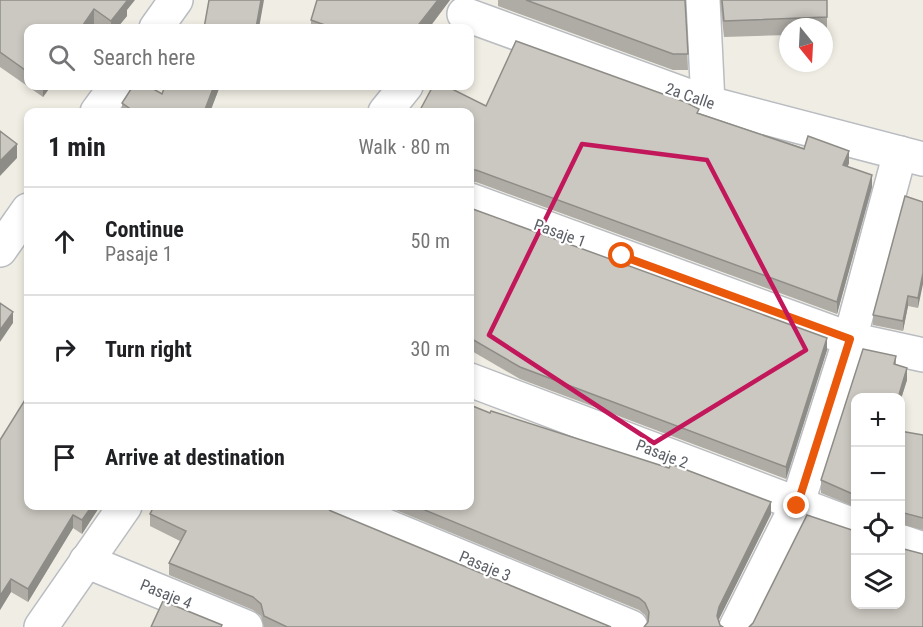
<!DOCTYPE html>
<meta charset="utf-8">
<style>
body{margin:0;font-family:"Roboto Condensed",sans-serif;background:#f6f6f6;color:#202124}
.controls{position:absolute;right:18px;bottom:18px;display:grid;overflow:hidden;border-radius:12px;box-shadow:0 3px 9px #0003}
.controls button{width:54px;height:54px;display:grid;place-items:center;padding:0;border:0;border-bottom:2px solid #e0e0e0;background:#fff;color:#202124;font:30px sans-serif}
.compass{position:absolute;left:779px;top:18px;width:54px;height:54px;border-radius:50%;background:#fff;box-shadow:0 3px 9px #0003;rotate:162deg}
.stop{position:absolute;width:18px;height:18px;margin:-14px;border:4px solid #ea580c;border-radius:50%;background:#fff}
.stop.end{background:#ea580c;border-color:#fff;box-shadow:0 2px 6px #0008}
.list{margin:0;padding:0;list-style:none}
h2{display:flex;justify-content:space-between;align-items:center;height:78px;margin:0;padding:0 24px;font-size:26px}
h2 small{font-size:20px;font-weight:400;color:#757577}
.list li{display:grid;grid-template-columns:39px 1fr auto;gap:18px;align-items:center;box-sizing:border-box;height:108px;padding:0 24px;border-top:2px solid #e0e0e0}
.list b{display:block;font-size:22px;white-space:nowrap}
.list p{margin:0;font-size:20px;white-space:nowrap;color:#757577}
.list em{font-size:20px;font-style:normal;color:#757577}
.icon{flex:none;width:33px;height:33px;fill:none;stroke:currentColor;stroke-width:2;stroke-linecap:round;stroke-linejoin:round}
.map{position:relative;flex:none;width:923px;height:627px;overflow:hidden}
.search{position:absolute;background:#fff;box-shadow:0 3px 9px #0003;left:24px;top:24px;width:450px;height:66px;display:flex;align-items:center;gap:15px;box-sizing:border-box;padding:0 21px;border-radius:12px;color:#757577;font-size:22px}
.panel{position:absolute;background:#fff;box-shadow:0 3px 9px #0003;left:24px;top:108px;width:450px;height:402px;border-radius:12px}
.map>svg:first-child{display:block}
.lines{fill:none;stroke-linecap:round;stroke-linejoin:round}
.street-casing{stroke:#b9bcc1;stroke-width:36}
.street{stroke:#fff;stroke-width:33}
.wall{fill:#afaca6}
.shaded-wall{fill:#8e8c87}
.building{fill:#cbc8c1;stroke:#8e8c87;stroke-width:1.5}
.route{stroke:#ea580c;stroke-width:8}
.marked{fill:none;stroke:#c2185b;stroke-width:4.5;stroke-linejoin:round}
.labels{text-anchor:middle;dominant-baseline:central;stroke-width:4.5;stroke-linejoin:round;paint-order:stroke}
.street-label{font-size:16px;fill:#5c6066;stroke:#fff}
</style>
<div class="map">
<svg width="923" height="627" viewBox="0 0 923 627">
<rect width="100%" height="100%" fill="#f0eee4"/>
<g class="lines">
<g class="street-casing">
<g id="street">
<path d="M703,0l5,103"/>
<path d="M464,14l244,89 215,56"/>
<path d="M156,28l20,-28"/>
<path d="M97,112l19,-26"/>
<path d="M385,112l21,-26"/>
<path d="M470,200l380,139 73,16"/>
<path d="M0,250l28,-40"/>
<path d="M470,380l386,146"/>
<path d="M338,506l293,121"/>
<path d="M900,541l23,8"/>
<path d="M86,561l160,66"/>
<path d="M41,627l84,-121"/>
<path d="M736,627l61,-122 53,-166 50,-186"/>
</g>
</g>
<use href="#street" class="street"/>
</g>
<g class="wall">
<path d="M0,0l127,10v6l-10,12h-16l-7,-4 -3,4h-63v58h23l-8,11 -43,-30z"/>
<path d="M450,0l-21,28h-118v-8z"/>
<path d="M498,0h187l3,70h-15l-175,-64z"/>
<path d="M720,0h107v34h-3v-7h-36v8l-64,2z"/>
<path d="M165,86h55l-10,26h-88v-9l40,-9z"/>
<path d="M486,106l213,7 150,50 -1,3 24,21 -35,127 -361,-132h-6v-70z"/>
<path d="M923,202l-5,106 -10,-2 -5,25 -30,-6v-10z"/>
<path d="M470,208l357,142 -41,129 -266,-100 -50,-29z"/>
<path d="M863,349l33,7v8l11,4v12l-7,22v-4h-45v109l-34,-14v-13z"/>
<path d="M490,413l281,101 -52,105 1,6 -72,-3 -3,-7 -6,-5 -253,-104h84z"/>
<path d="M900,431l23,4v95l-23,-6z"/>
<path d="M0,440l28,66h72l-18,28 -9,-6 -45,74 -17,-10 -11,18z"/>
<path d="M331,511l280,116h-347l-3,-11 -8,-6 -84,-35v-12l11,-22 -30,-15v-12z"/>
</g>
<g class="shaded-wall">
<path d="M124,0h11l-8,10v6l-10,12h-6v-7z"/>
<path d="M261,0h3l-5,28h-3z"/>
<path d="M438,0h12l-21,28h-13z"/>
<path d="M94,9v15l-3,4h-10z"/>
<path d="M43,86h8l-8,11z"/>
<path d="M214,86h6l-10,26h-6z"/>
<path d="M17,144v14l-17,18v-15z"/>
<path d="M849,151v12l-6,14v-12z"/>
<path d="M872,175v12l-35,127v-12z"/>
<path d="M923,273v11l-5,24v-10z"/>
<path d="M908,296v10l-5,25v-10z"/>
<path d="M13,312v11l-13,19v-12z"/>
<path d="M827,338v12l-41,129v-12z"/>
<path d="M907,368v12l-7,22v-4h-2z"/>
<path d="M771,502v12l-52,105 -2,8v-11l2,-9z"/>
<path d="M92,506h8l-18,28v-14z"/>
<path d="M73,515v13l-45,74v-13z"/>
<path d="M11,579v13l-11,18v-14z"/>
</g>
<g class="building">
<path d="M0,0h126l1,1 -16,20 -17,-12 -13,19h-53v44l-28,-20z"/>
<path d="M209,0h52l-5,28h-52z"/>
<path d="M317,0h121l-22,28h-83l-22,-8z"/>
<path d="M526,0h159l3,54h-15z"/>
<path d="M722,0h105v17l-103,4z"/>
<path d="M516,41l169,61 14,7 -2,4 107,36 4,-13 41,15 -6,14 29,10 -35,127 -361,-132h-6v-58h-51l14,-26h13l40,20z"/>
<path d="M133,86h15l14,8 3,-8h49l-10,26 -5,-1 -1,1h-63l-13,-9z"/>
<path d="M0,131l17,13 -17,17z"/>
<path d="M905,196l18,6v71l-5,25 -10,-2 -5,25 -30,-6z"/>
<path d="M470,208l357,130 -41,129 -266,-100 -50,-29z"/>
<path d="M0,303l13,9 -13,18z"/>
<path d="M863,349l33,7 -2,8 13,4 -9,30h-43v97l-34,-15z"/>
<path d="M28,395v111h64l-10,14 -9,-5 -45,74 -17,-10 -11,17v-156z"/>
<path d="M470,405l20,8 1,-2 178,57 2,-4 100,38 -52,105 -2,9 3,9 3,2h-79l4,-5 1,-10 -4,-9 -6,-5 -224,-92h55z"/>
<path d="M900,431l23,4v83l-23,-6z"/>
<path d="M154,506h170l7,5 280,116h-324l-23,-11 -3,-12 -8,-7 -84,-34 17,-32 -36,-17z"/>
<path d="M807,515l48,16v73h45v-56l23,6v73h-174l4,-4z"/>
<path d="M163,601l59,24 -1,2h-70z"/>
</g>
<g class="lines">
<path class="route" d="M622,256l228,83 -53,167"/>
</g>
<path class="marked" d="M582,144l125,16 99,190 -152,93 -165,-108z"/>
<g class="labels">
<g class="street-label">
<text transform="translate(690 96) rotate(19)">2a Calle</text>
<text transform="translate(560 233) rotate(20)">Pasaje 1</text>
<text transform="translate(662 454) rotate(21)">Pasaje 2</text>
<text transform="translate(485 566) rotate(23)">Pasaje 3</text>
<text transform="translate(166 594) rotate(22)">Pasaje 4</text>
</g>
</g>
</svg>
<div class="controls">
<button>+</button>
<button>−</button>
<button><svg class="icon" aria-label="locate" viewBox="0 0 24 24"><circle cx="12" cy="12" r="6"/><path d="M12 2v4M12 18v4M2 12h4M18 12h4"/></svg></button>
<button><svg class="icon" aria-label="layers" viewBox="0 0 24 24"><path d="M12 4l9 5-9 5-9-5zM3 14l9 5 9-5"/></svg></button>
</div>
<svg class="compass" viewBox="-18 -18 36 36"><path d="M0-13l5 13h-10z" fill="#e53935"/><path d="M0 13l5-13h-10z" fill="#757577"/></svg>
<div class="stop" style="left:622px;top:256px"></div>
<div class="stop end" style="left:797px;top:506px"></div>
<div class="search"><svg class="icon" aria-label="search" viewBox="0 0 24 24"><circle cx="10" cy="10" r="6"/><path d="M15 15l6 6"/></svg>Search here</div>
<section class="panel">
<h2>1 min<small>Walk · 80 m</small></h2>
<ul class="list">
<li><svg class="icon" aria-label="ahead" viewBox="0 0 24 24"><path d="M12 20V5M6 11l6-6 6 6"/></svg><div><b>Continue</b><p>Pasaje 1</p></div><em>50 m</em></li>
<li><svg class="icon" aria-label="right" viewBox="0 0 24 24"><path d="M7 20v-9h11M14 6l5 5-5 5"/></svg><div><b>Turn right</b></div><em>30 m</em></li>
<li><svg class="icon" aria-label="arrive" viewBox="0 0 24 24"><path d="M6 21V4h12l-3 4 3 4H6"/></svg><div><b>Arrive at destination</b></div></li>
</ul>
</section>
</div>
